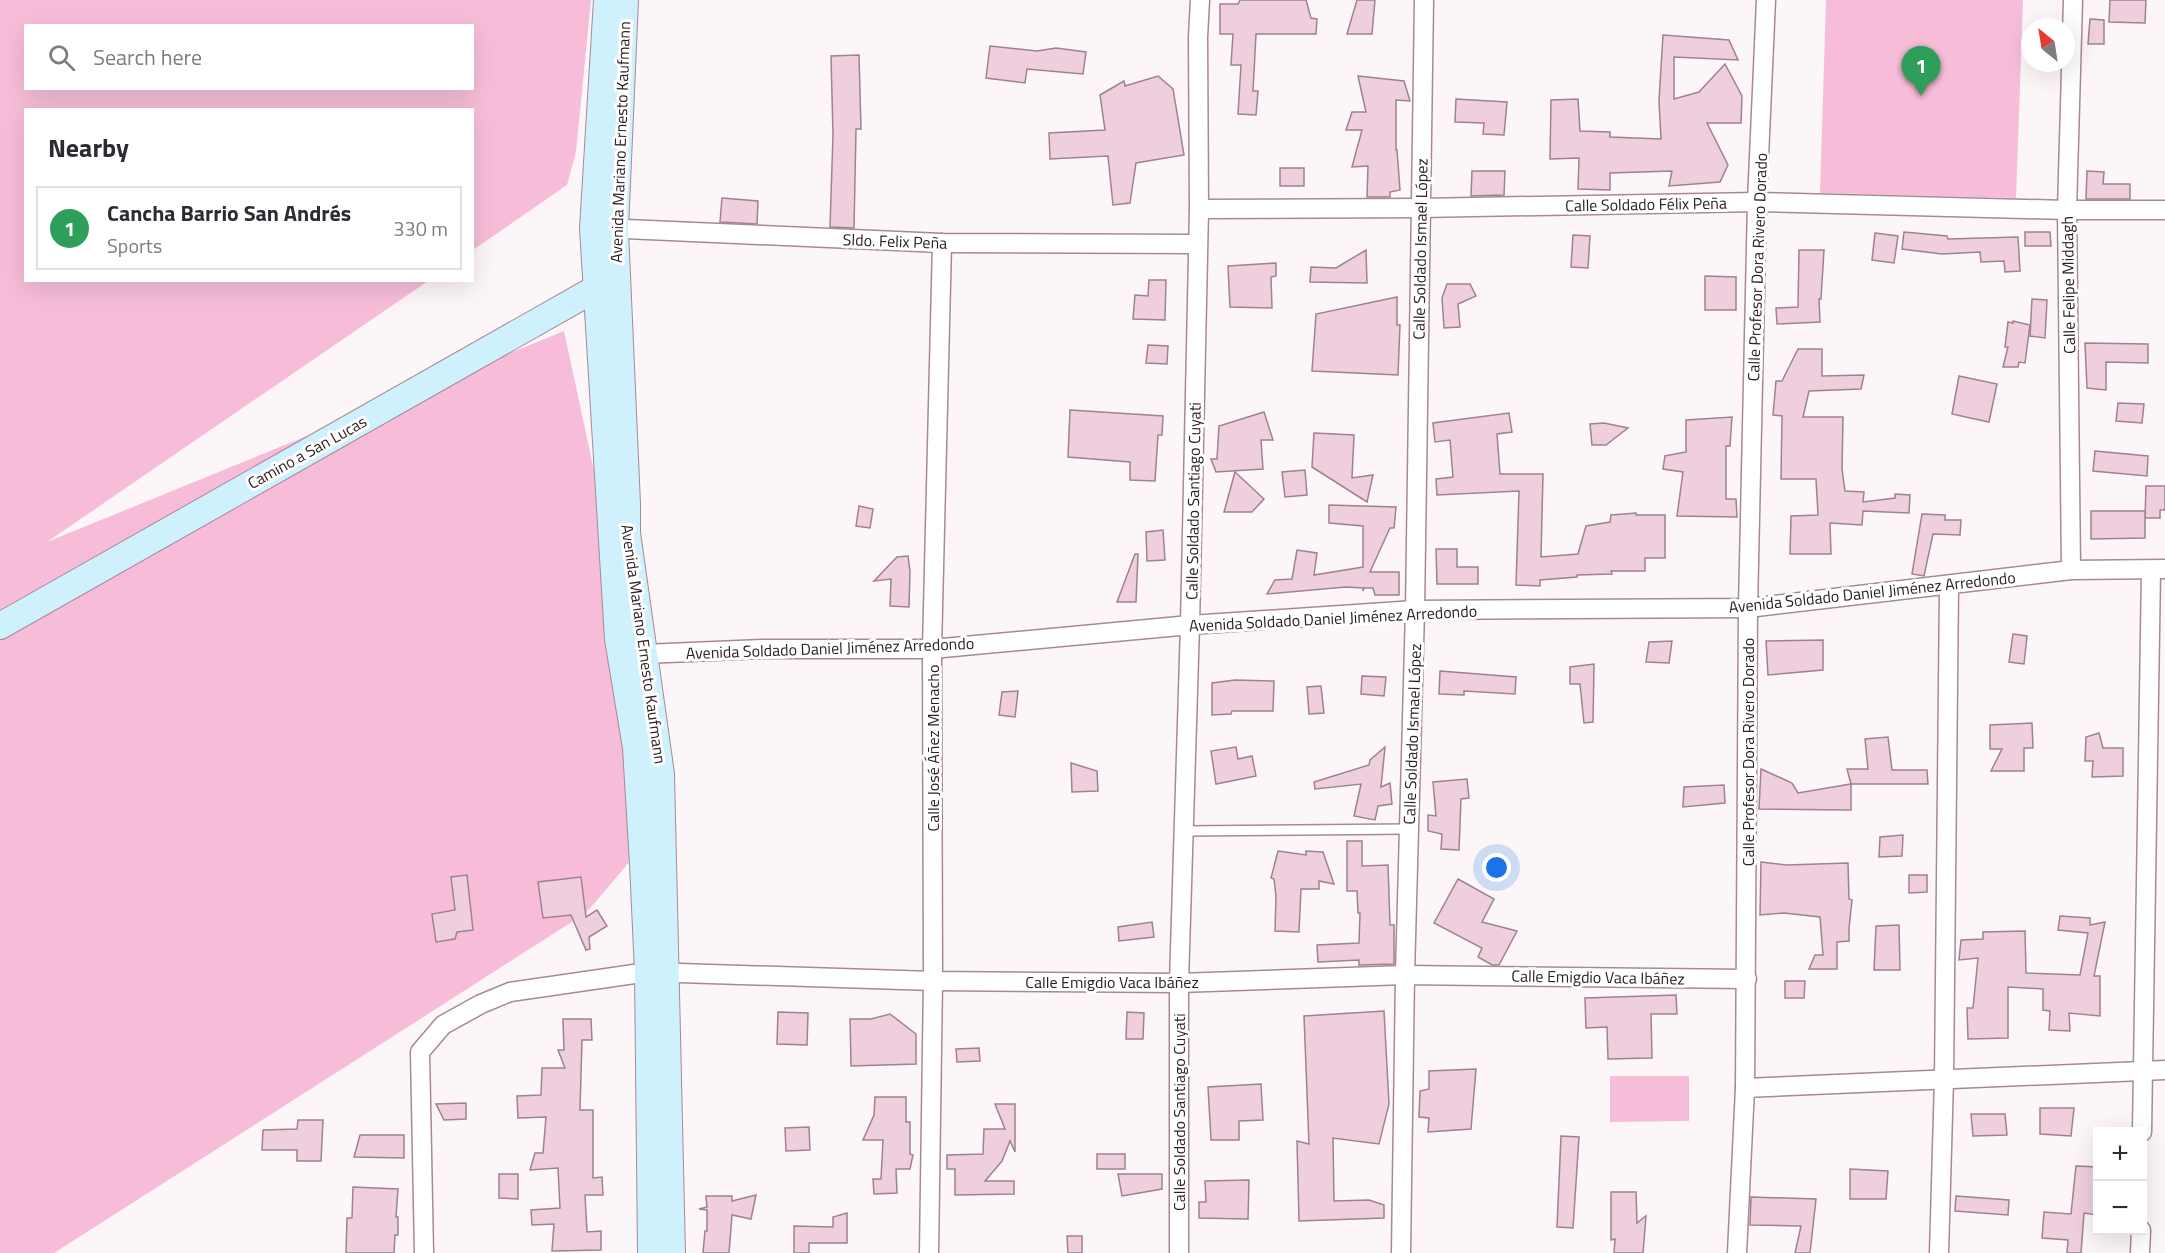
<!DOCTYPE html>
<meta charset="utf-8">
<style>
body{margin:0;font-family:"Titillium Web",sans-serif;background:#f2f2f3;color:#2b2b33}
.controls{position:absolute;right:18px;bottom:18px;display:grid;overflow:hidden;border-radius:0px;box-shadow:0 6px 24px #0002}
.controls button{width:54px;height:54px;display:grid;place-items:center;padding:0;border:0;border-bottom:2px solid #e1e1e2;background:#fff;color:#2b2b33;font:30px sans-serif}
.compass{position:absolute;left:2021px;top:18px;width:54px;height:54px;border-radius:50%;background:#fff;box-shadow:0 6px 24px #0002;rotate:330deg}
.you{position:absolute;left:1497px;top:868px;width:21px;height:21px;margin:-15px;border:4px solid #fff;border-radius:50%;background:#1a73e8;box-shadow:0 0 0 9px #1a73e833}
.badge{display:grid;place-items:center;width:39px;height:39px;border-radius:50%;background:#0187a8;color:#fff;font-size:20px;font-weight:700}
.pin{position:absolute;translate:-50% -50px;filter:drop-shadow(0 2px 3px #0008)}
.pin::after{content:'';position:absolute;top:32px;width:21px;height:18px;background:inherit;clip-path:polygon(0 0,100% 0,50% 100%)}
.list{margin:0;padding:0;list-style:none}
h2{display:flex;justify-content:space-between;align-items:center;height:78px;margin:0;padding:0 24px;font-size:26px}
h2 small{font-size:20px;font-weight:400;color:#7c7c81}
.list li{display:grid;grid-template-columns:39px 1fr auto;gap:18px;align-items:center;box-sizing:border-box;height:84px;margin:0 12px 12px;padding:0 12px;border:2px solid #e1e1e2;border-radius:0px}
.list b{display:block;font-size:22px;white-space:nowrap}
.list p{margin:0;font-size:20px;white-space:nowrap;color:#7c7c81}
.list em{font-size:20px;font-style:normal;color:#7c7c81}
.icon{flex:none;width:33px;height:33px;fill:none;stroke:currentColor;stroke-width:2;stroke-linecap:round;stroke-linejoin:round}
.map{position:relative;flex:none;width:2165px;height:1253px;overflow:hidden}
.search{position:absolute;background:#fff;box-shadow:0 6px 24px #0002;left:24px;top:24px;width:450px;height:66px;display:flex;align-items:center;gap:15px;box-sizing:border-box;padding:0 21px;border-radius:0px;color:#7c7c81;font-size:22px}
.panel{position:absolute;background:#fff;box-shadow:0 6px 24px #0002;left:24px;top:108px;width:450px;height:174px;border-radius:0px}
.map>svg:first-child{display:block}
.green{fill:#f7bdd8;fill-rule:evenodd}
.building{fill:#efcfdd;stroke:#9f828f;stroke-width:1.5}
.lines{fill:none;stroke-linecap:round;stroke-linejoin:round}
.lane-casing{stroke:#a78996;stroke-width:12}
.street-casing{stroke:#a78996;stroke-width:21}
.secondary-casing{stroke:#a78996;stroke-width:28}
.lane{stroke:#fff;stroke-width:9}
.street{stroke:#fff;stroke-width:18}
.secondary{stroke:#cef1fd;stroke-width:26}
.labels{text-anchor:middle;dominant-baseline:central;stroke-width:6;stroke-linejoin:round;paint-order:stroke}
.street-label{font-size:16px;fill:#2c2025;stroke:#fff}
</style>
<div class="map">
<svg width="2165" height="1253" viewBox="0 0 2165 1253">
<rect width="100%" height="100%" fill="#fcf6f8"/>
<g class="green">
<path d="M0,0h591l-15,152 -9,33 -94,65 -1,-140h-446v170l402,1 -381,261 517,-211 69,321 4,201 -51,60 -532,340h-54zM26,26h446v62h-446z"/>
<path d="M1826,0h197l-7,198 -196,-5z"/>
<path d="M1610,1076h79v45l-79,1z"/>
</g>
<g class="building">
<path d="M1240,0h66l5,18 6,1 -1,15h-60l-3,57h5l-2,24 -18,-1 3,-49h-10l2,-31h-13v-30h18z"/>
<path d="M1357,0h18l-3,34h-25z"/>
<path d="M2110,0h36l-1,23 -36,-1z"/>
<path d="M2090,19l14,1v24h-16z"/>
<path d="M1663,35l66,5 9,20 -64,-3v42l25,-7 26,-28 17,32 -1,27h-34l21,42 -8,17 -51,4 3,-15 -62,2v17l-32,-1 1,-31 -29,1 1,-59 27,-1 2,32 30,1v5l51,2 -2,-38z"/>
<path d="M990,46l47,5 19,-3 30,4 -3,22 -56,-5 -2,14 -39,-5z"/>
<path d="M859,55l2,74h-5l-2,99 -24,-1 3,-92 -2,-79z"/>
<path d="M1158,76l15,13 11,66 -48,8 -6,40 -17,2 -5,-49 -58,3 -1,-26 56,-3 -5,-35 24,-14 1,5z"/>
<path d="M1358,76l46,5 6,20 -14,-1v50h1l3,40 -10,2v5h-23l1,-31 -16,1 10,-37h-16l6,-18h14z"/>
<path d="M1456,99l51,3 -3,33 -21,-1 1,-11 -29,-1z"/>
<rect x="1280" y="168" width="24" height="18"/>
<path d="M1472,171h33l-1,24 -33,1z"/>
<path d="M2087,171l17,1 -1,12h27v15h-44z"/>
<path d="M722,198l36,3 -1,23 -37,-2z"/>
<path d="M1904,232l43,4 1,3 70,-2 2,34 -15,1 -1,-11 -23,1 -1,-10 -38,2 -40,-5z"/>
<path d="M2025,232h25l1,14h-26z"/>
<path d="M1875,233l23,3 -4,27 -22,-3z"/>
<path d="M1573,235l17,1 -2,32 -17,-1z"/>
<path d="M1366,250l1,33 -57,-1 1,-15 25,1z"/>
<path d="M1799,250h25l-3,49h-2l1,23 -43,2 -1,-16 22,-1z"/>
<path d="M1276,263v13l-5,1 1,31 -42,-1 -2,-41z"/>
<path d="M1705,276l31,1v33h-31z"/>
<path d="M1149,280h17l-1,40 -32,-1 2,-24 13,1z"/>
<path d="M1447,284h23l6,12 -18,8 2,23 -16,1 -2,-30z"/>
<path d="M1397,297v28h3l-2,50 -86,-4 4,-57z"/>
<path d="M2032,299l15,1 -2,38 -15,-2z"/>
<path d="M2013,321l17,4 -5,38 -6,-1 -1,5h-15l5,-20h-3l3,-25 5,1z"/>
<path d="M2085,343l63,1v19l-42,-1v28l-19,-2z"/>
<path d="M1148,345l20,1 -1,18 -21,-1z"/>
<path d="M1798,349h24v27l42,-1 -3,14 -52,2 -6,26h40l-1,52 3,22 19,1 -1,10 32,-4v-4l15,1 -1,18 -46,-2 -1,14 -32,-2 1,31h-41l1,-38 27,-1 -2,-36h-35l1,-63 -9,-1 3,-34h6z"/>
<path d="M1959,376l38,8 -8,38 -37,-8z"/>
<path d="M2118,403l26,1 -2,19 -26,-2z"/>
<path d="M1070,410l93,6 -1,19h-4l-3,46 -25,-1v-18l-62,-5z"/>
<path d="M1264,412l9,28h-12l2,29 -47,3 -5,-13h6l2,-33z"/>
<path d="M1509,413l3,19 -15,2 3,40h43l-2,83 37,-3 8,-28 24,-4 1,-7 25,-2v2h29v43h-20v13h-34l1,3 -35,1v2l-37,3v6l-24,-1 3,-94 -82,4 -1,-16 17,-2 -3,-37 -15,2 -2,-19z"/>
<path d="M1732,417l-2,29h-4v53h10l1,18 -60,-1 6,-44 -20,-3 2,-13 21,-4v-32z"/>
<path d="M1604,423l24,5 -22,17h-14l-2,-21z"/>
<path d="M1314,433l40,2 -2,43 21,-3 -6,27 -55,-35z"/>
<path d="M2095,451l53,5 -1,20 -54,-5z"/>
<path d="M1305,470l2,25 -22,2 -3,-25z"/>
<path d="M1235,472l29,27 -12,13h-28z"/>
<path d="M2146,486h19v24h-5v8h-15z"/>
<path d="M1329,505l67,2 -2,21h-4l-20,44h29v23h-24l-2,-7h-9l-1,3v-3l-17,-1 -79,7 8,-14 17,-1 5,-29 20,3 -3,22 49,-8v-41l-34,-3z"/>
<path d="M859,506l14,3 -3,19 -14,-2z"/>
<path d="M2091,511h54v27l-54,1z"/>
<path d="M1922,514l23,1v5h16l-1,15 -27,-1 -9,42 -12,-2z"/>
<path d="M1163,530l2,30 -18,1 -1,-29z"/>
<path d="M1436,549h21v18h21v17h-41z"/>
<path d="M1135,554h3l-2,48h-19z"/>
<path d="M908,556l2,15 -1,36 -19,-1 1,-27 -17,2 23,-24z"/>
<path d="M2013,634l14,2 -3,28 -15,-2z"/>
<path d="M1823,640v30l-55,5 -2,-34z"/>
<path d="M1672,641l-3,22 -23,-1 3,-20z"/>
<path d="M1594,664l-1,58 -9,1 -4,-39h-10v-17z"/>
<path d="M1440,671l76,6 -1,17 -51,-3v4l-25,-1z"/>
<path d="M1362,676l24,1 -2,19 -23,-2z"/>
<path d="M1235,680l39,1 -1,30h-41l-1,3 -19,1v-32z"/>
<path d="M1321,686l3,27 -15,1 -2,-27z"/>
<path d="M1018,691l-3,26 -16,-2 3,-23z"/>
<path d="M2032,723l1,25h-9v23h-33l11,-22h-12v-24z"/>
<path d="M2099,733l4,15h20v28l-31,1 1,-16h-8l1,-24z"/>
<path d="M1888,737l4,33h35l1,14h-77l-4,-15h21l-3,-30z"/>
<path d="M1236,747l2,12 14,-3 4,20 -40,8 -5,-33z"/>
<path d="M1385,747l-4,40 9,-4 2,21 -14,2 -3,14 -21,-4 7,-32 -46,5 -1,-7 55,-17 1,-5z"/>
<path d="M1071,763l26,8 1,20 -26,1z"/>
<path d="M1761,769l31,14 6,10 53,-9v26l-92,-1z"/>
<path d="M1467,779l2,19 -8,1 -2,51 -18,-1 1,-15 -14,-3v-16l8,1 -3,-34z"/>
<path d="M1724,785l1,18 -42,4 1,-20z"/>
<path d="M1903,835l-1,21 -23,1 1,-20z"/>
<path d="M1347,841h15v25l26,-1 2,60h4v39l-35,1v-5l-41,2 -1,-17 42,-2 1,-30h-2l-1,-22h-10z"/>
<path d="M1278,851l28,4v-4l17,1 11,32 -15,-3v8h-18l-2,43 -24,-1 1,-35 -2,-17 -3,-1z"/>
<path d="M1761,862l25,3 62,-2 1,36 3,1 -3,28v13l-12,1v27h-28l6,-14h8l-3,-38 -36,-4 -24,2z"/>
<path d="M467,875l6,55 -16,2 -2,7 -19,3 -4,-28 23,-4 -4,-33z"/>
<path d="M1909,875h18v17l-18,1z"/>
<path d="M581,877l5,40 11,-7 10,16 -18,11 1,12 -4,1 -15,-35 -28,3 -5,-36z"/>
<path d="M1458,879l36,20 -12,23 35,9 -18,34h-7l-14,-8 4,-9 -48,-25z"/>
<path d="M2060,916l30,2v7l15,-3 -11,54h6v40l-31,-3 1,18 -21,-1 1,-19 -7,-1v-21l-35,-2v51l-40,1 -1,-31h6l5,-50 -19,2 2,-20 22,-1v-7l42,-1 1,42 54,2 8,-42 -30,-3z"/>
<path d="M1152,922l2,15 -35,4 -1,-14z"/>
<path d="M1899,925l1,45h-26l2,-44z"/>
<path d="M1785,981h20l-1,17h-19z"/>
<path d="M1676,995l1,19h-26l1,44 -44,1 -1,-32 -21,1 -1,-30z"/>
<path d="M1384,1011l5,93 -10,40 -46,-6 1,63 35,-1 15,5v13l-85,3 -2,-80 12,3 -5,-128z"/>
<path d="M778,1012l30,1 -1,32 -30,-1z"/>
<path d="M1127,1012l17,1 -1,26h-17z"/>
<path d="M890,1014l26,20v30l-65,2 -1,-47h21z"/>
<path d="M563,1019h28l1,21h-10l-2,70h13v68l9,-1 1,18h-18l2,37 14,-1v19l-49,1 2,-27 -22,1 -1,-15 29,-2 -2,-40 -28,2 5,-17h8l3,-36 -28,1 -1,-22 24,-1 1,-27h23l-7,-18h6z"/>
<path d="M979,1048l1,13 -23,1 -1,-13z"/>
<path d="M1476,1069l-5,60 -43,3 1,-14 -10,-1 1,-26 9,-2v-18z"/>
<path d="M1261,1084l2,36 -24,1v19h-28l-3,-53z"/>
<path d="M875,1097h31v25h4v32l3,1 -3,14h-14l1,24 -23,1 -1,-15h8l2,-39h-20l11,-25z"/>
<path d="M466,1103v16l-22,1 -8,-16z"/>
<path d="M995,1104h20v48l-5,-11 -8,20 -17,20h29v13l-59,1v-26h-8v-14l36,-1 1,-25h21z"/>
<path d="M2040,1108h34l-3,28 -31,-2z"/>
<path d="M1971,1114h34l2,21 -34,1z"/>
<path d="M298,1120h25l-2,41h-24v-11h-35l1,-20 34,-1z"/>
<path d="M809,1127l1,23 -24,1 -1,-23z"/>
<path d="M360,1135h44v23l-50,-1z"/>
<path d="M1561,1136l18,1 -6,91 -16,-1z"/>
<rect x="1097" y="1154" width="28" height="15"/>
<path d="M2076,1166l21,1v48l-13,-2 -3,40h-14l1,-13 -26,-2 2,-26 27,2z"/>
<path d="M1850,1169l38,2 -2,28h-36z"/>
<path d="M499,1174h19v25l-19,-1z"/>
<path d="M1118,1174h44v15l-40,7z"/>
<path d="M1249,1180l-1,39 -49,-1v-16h7l-1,-21z"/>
<path d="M353,1187l45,2 -2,28h2v18h-3l-1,18h-48l1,-35h5z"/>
<path d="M1611,1192h25l1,31 9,-7 -3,37h-29l1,-14 -4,1z"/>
<path d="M756,1195l-5,24 -19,-4 -3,38h-26l2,-22h2v-21l-8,-1 8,-2 -1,-11h26v5z"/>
<path d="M1956,1196l53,4 -1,15 -53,-4z"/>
<path d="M1751,1197l65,2 -6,54h-15l6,-27 -51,-1z"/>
<path d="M847,1213v30h-38v10h-15v-27l39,1v-10z"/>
<path d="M1067,1236h15v17h-14z"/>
</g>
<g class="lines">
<g class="lane-casing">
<path id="lane" d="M1184,831l225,-2"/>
</g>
<g class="street-casing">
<g id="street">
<path d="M1199,209l221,-1 337,-6 310,8h98"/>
<path d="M603,228l339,15 256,1"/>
<path d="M2071,570l-4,-360 6,-210"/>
<path d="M644,654l118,-5h170l258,-24 225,-15 333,-2 323,-38 94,-1"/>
<path d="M1745,1088l420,-18"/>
<path d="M2142,1132l9,-562"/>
<path d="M424,1253l-4,-201 23,-27 38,-21 29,-12 138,-20 285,9 246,2 226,-8 342,4"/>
<path d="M929,1253l4,-272 -1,-332 10,-406"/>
<path d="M1179,1253v-270l11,-358 9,-416 -1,-172 2,-37"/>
<path d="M1401,1253l4,-278 10,-365 9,-610"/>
<path d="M1737,1253l8,-165 3,-480 9,-406 9,-202"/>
<path d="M1939,1253l5,-174 5,-493"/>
<path d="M2140,1253l1,-23"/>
</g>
</g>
<g class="secondary-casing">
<g id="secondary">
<path d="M607,0l-14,228 25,411 18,109 7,116 5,108 3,281"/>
<path d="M625,0l-10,229 12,275v29l34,241 11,479"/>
<path d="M0,626l595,-337h15"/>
</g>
</g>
<use href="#lane" class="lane"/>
<use href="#street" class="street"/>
<use href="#secondary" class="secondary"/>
</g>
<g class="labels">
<g class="street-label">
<text transform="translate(620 142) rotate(-88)">Avenida Mariano Ernesto Kaufmann</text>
<text transform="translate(1646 204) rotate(-1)">Calle Soldado Félix Peña</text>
<text transform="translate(895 241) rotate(2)">Sldo. Felix Peña</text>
<text transform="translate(1420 249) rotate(-89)">Calle Soldado Ismael López</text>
<text transform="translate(1757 267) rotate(-88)">Calle Profesor Dora Rivero Dorado</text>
<text transform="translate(2068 285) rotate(-91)">Calle Felipe Middagh</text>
<text transform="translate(307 452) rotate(-29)">Camino a San Lucas</text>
<text transform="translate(1193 501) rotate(-89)">Calle Soldado Santiago Cuyati</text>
<text transform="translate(1872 592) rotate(-6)">Avenida Soldado Daniel Jiménez Arredondo</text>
<text transform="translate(1333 618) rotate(-3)">Avenida Soldado Daniel Jiménez Arredondo</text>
<text transform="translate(644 644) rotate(82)">Avenida Mariano Ernesto Kaufmann</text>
<text transform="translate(830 648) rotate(-2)">Avenida Soldado Daniel Jiménez Arredondo</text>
<text transform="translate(1412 734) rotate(-88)">Calle Soldado Ismael López</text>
<text transform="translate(933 748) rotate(-90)">Calle José Áñez Menacho</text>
<text transform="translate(1748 752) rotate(-90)">Calle Profesor Dora Rivero Dorado</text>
<text transform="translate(1598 977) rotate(1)">Calle Emigdio Vaca Ibáñez</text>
<text x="1112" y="982">Calle Emigdio Vaca Ibáñez</text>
<text transform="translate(1179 1112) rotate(-90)">Calle Soldado Santiago Cuyati</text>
</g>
</g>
</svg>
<div class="controls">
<button>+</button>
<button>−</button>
</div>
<svg class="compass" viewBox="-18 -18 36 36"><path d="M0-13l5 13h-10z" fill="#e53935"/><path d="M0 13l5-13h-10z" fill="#7c7c81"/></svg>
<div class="you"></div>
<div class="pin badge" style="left:1921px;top:96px;background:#2e9e5b">1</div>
<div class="search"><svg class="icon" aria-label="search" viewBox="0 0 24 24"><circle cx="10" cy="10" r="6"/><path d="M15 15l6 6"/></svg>Search here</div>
<section class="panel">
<h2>Nearby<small></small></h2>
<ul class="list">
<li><span class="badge" style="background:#2e9e5b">1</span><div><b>Cancha Barrio San Andrés</b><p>Sports</p></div><em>330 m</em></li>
</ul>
</section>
</div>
